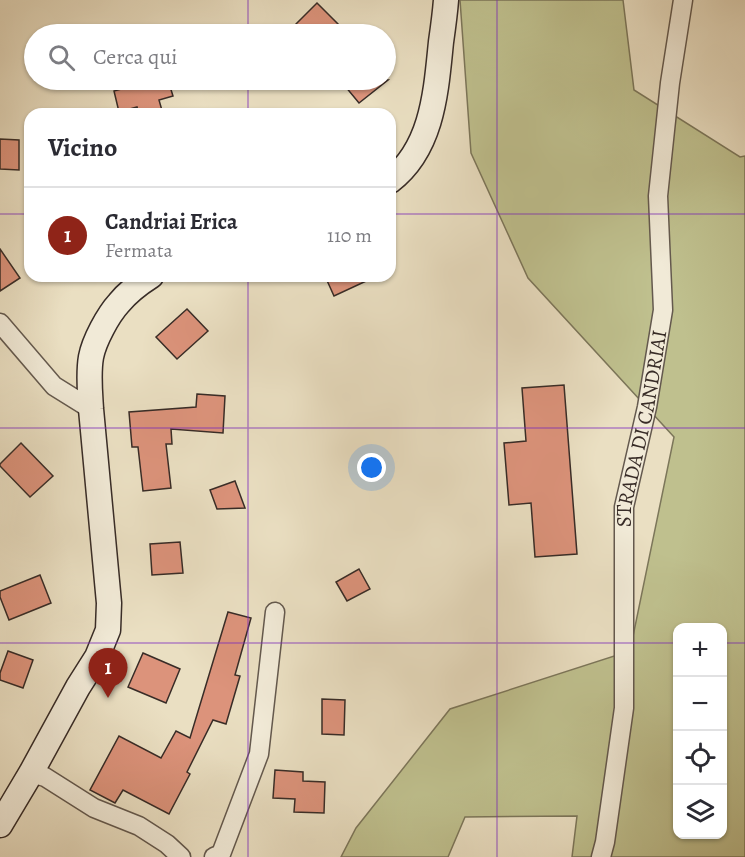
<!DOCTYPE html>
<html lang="it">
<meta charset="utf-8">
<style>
body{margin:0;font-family:Alegreya,serif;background:#f2f2f3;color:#2b2b33}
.controls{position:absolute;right:18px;bottom:18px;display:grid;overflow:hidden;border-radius:12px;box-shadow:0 2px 4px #0004}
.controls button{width:54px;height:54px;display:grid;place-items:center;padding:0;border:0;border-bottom:2px solid #e1e1e2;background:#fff;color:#2b2b33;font:30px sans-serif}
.you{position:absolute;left:372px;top:468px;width:21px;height:21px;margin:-15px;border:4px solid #fff;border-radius:50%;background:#1a73e8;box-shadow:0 0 0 9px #1a73e833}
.badge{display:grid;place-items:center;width:39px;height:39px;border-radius:50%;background:#8f2418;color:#fff;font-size:20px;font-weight:700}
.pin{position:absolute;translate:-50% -50px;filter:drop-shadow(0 2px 3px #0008)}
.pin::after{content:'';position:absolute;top:32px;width:21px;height:18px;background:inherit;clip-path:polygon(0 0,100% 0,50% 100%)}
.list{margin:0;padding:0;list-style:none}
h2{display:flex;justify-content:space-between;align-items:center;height:78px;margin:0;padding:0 24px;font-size:26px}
h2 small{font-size:20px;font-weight:400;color:#7c7c81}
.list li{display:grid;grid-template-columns:39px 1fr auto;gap:18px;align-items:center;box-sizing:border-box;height:96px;padding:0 24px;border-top:2px solid #e1e1e2}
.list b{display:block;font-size:22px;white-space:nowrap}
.list p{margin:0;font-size:20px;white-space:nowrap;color:#7c7c81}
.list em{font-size:20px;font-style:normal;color:#7c7c81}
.icon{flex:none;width:33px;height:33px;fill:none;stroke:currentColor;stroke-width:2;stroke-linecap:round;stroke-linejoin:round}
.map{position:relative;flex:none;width:745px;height:857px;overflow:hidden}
.search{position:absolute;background:#fff;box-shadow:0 2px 4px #0004;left:24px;top:24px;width:372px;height:66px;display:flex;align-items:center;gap:15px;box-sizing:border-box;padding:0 21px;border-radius:33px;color:#7c7c81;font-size:22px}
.panel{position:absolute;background:#fff;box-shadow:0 2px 4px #0004;left:24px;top:108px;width:372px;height:174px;border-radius:18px}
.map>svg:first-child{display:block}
.green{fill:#bfc08e;stroke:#7c765a;stroke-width:1.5;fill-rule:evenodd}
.building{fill:#dc937b;stroke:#382c27;stroke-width:1.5}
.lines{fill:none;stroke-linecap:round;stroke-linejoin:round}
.minor-casing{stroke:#64594e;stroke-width:21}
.secondary-casing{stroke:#382c27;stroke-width:27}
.minor{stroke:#f1ead7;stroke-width:18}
.secondary{stroke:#f1ead7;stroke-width:24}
.grid{fill:none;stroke:#7b2cbf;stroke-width:1.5;stroke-opacity:0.55}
.labels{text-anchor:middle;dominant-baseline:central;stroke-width:6;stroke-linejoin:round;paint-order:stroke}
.street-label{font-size:21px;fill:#382c27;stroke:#f1ead7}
</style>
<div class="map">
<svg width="745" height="857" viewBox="0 0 745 857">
<rect width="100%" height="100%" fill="#eadfc2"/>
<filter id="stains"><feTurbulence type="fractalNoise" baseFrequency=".00333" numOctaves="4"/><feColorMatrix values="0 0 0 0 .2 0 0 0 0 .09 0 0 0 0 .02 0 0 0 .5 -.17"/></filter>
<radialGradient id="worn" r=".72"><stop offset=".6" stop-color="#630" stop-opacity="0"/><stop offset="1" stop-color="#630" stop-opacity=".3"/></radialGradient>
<path class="green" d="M460,0h163l11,90 106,67 5,-1v701h-173l5,-41 -112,1 -17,40h-107l15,-29 94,-119 180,-58 44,-214 -146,-159 -57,-125zM678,628h44v206h-44z"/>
<g class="building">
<path d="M317,3l21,21 -11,10h-41z"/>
<path d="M127,80h41l5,16 -14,4 4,14h-24l-2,-7 -18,5 -5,-21 15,-4z"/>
<path d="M340,80h48l-29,23z"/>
<path d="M0,139l19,1v30l-19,-1z"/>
<path d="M0,249l20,29 -20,13z"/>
<path d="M325,276h52l-43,20z"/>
<path d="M187,309l21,22 -31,28 -21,-22z"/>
<path d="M564,385l13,169 -42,3 -4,-54 -22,2 -5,-62 22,-2 -4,-53z"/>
<path d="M197,394l28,2 -2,37 -52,-4 1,15h-6l5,44 -28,3 -5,-44h-6l-3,-35 67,-5z"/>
<path d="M21,443l32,33 -23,21 -30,-31v-2z"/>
<path d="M235,481l10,27 -28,1 -7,-19z"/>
<path d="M180,542l3,31 -31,2 -2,-31z"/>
<path d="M359,569l11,20 -23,12 -11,-19z"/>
<path d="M40,575l11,28 -42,17 -9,-23v-6z"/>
<path d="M228,612l23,6 -16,57 5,1 -14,48 -13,-4 -26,52 3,2 -21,40 -46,-24 -8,13 -25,-13 29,-54 42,22 15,-27 14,7z"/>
<path d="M8,651l25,9 -10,28 -23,-8v-7z"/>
<path d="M143,653l37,16 -14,34 -38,-16z"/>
<path d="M322,699l23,1 -1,35 -22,-1z"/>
<path d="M275,770l28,2v9l22,1 -1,31 -30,-1 1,-13 -22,-1z"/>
</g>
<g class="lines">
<g class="minor-casing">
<g id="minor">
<path d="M0,323l54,63 37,23"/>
<path d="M31,773l14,4 49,31 45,18 28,18 14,13"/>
<path d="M214,857l7,-3 38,-100 16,-142"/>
<path id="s1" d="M601,857l4,-15 19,-134v-201l23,-100 16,-97 -5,-114 12,-113 13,-83"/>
</g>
</g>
<g class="secondary-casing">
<g id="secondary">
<path d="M390,181c43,-33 46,-90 51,-139 2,-14 4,-28 5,-42"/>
<path d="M0,825l31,-52 47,-86 19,-30 11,-27 1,-27 -18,-194c-1,-17 -3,-35 0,-52 3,-16 17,-42 28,-54 9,-11 21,-20 32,-27"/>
</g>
</g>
<use href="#minor" class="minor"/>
<use href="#secondary" class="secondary"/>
</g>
<path class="grid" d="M248,0v34M497,0v857M248,80v34M0,214h30M390,214h355M248,276v581M0,428h745M0,643h678M722,643h23"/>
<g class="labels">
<g class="street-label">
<text stroke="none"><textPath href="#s1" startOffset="432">STRADA DI CANDRIAI</textPath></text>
</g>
</g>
<rect width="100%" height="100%" filter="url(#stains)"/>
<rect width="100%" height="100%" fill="url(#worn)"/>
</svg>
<div class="controls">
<button>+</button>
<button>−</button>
<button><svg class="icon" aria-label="locate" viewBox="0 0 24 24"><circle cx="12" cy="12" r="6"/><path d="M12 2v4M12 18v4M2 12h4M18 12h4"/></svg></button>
<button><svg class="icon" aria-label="layers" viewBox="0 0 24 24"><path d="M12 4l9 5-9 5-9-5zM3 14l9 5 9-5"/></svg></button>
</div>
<div class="you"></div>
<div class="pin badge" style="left:108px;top:698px">1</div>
<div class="search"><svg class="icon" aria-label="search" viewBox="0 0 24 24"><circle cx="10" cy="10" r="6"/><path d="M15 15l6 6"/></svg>Cerca qui</div>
<section class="panel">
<h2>Vicino<small></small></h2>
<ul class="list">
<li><span class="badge">1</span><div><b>Candriai Erica</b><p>Fermata</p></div><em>110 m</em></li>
</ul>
</section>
</div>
